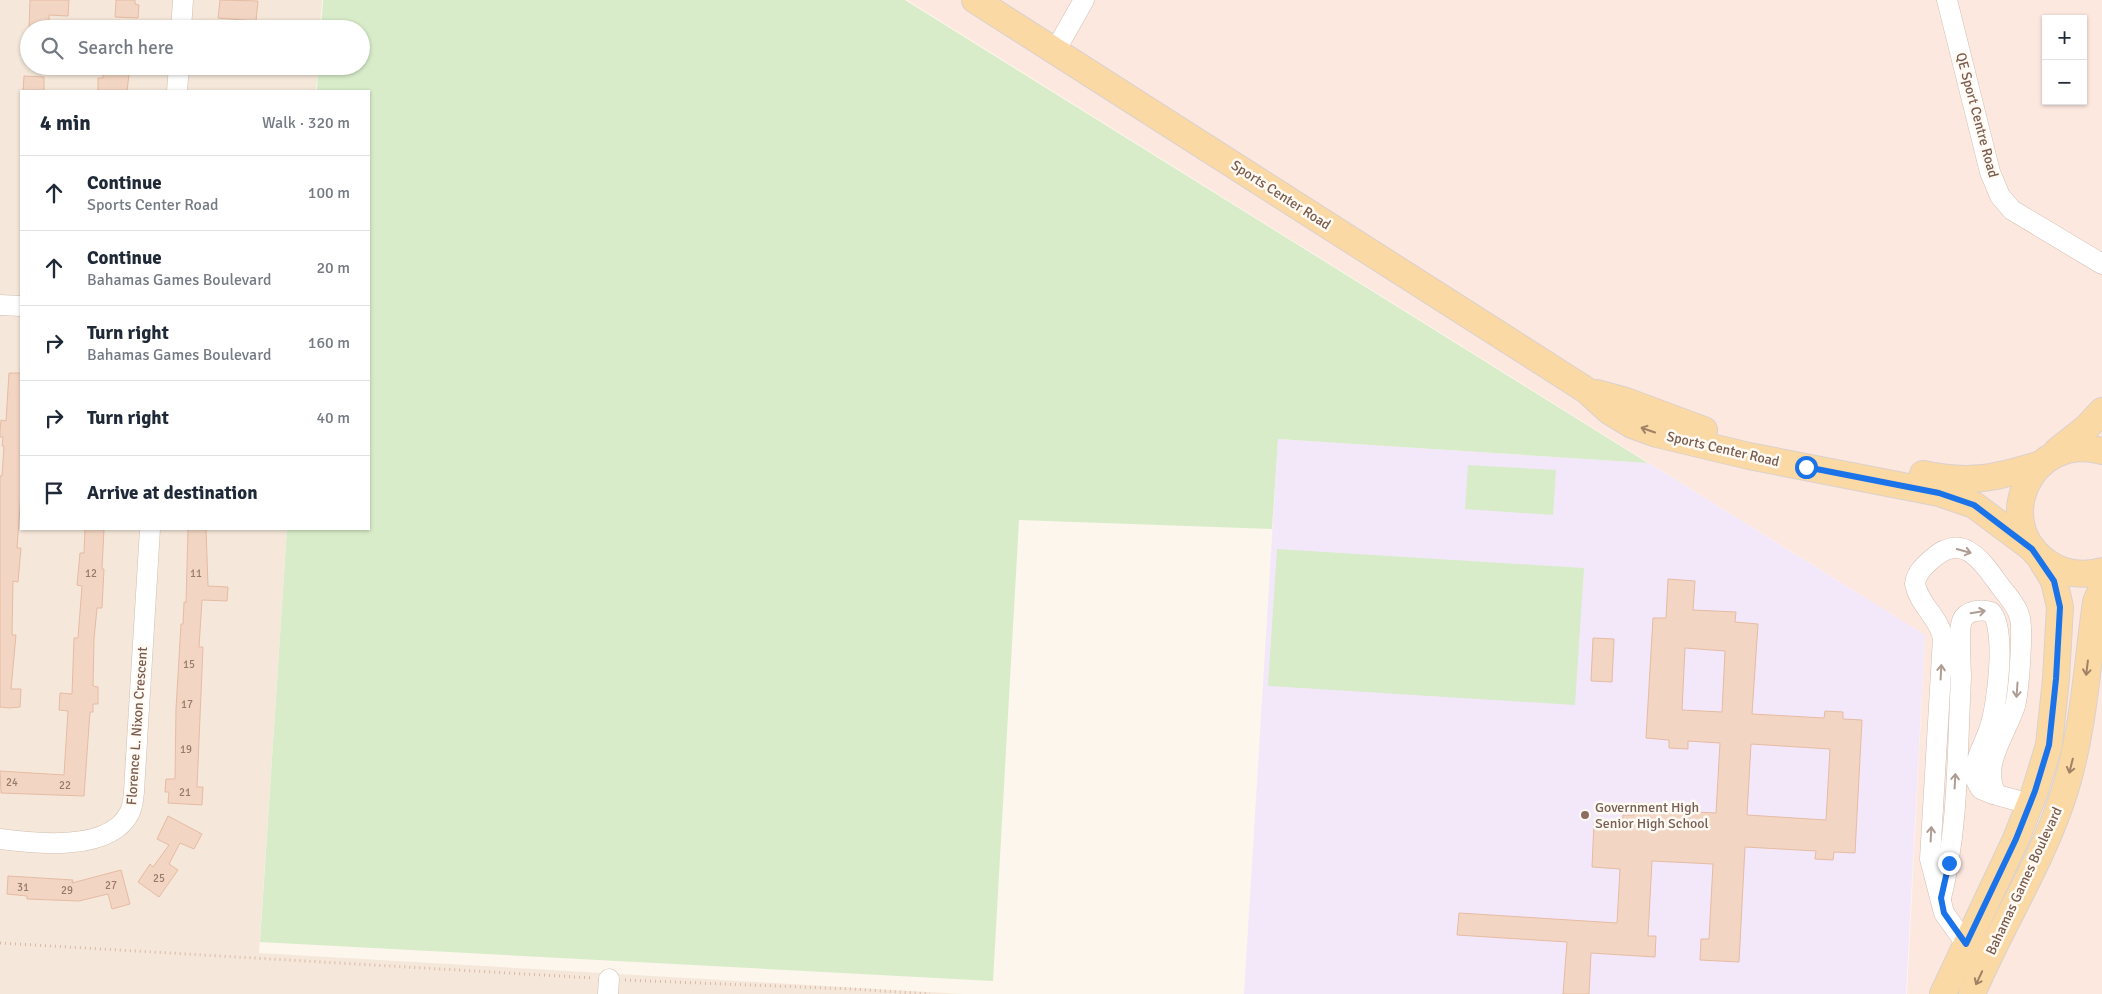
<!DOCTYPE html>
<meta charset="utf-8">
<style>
body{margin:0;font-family:Signika,sans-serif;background:#f6f6f7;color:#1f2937}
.controls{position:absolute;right:15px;top:15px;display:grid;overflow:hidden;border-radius:0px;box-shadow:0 1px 4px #0004}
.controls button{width:45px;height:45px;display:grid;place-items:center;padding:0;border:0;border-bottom:1px solid #e0e1e3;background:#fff;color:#1f2937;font:25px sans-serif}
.stop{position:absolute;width:15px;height:15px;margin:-11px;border:4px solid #1a73e8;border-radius:50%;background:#fff}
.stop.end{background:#1a73e8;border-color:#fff;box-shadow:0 1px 5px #0008}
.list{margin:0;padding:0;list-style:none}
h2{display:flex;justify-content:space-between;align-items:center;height:65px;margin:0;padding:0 20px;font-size:21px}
h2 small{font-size:16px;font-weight:400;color:#747a83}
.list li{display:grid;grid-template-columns:32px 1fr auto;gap:15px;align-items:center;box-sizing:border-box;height:75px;padding:0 20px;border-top:1px solid #e0e1e3}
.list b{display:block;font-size:19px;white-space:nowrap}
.list p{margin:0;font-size:16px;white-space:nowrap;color:#747a83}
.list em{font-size:16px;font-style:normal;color:#747a83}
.icon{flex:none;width:28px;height:28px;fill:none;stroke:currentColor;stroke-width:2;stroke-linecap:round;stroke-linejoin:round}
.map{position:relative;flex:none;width:2102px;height:994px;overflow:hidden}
.search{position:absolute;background:#fff;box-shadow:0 1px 4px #0004;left:20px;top:20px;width:350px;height:55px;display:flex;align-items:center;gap:12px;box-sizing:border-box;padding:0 18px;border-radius:28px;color:#747a83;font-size:19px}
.panel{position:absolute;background:#fff;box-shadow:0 1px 4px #0004;left:20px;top:90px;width:350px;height:440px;border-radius:0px}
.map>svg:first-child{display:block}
.residential{fill:#f5e8da}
.commercial{fill:#fde8e0;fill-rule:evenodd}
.education{fill:#f3e8fa}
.green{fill:#d8ecc9}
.building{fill:#f3d5c3;stroke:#e6bba3;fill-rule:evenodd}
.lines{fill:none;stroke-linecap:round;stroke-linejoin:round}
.minor-casing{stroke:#d1beb0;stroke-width:21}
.major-casing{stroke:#dad1cd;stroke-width:28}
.path{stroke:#d9b8a5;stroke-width:3;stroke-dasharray:1 4;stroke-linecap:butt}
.minor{stroke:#fff;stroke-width:20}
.major{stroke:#fbd9a5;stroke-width:26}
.oneway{stroke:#a18267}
.oneway2{stroke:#af9d94}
.route{stroke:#1a73e8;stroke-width:6}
.education-dot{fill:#8d6e63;stroke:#fffaf3;stroke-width:2}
.labels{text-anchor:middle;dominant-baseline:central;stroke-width:5;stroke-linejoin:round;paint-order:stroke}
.number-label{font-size:11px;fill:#987a6a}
.street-label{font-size:14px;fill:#7a5c4d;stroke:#fffaf3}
.education-label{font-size:14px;fill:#785e54;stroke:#fffaf3;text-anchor:start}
</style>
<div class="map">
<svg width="2102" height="994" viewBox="0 0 2102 994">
<rect width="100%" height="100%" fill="#fdf6ec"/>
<path class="residential" d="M0,0h322l-2,29h-291v37h289l-2,25h-295v438h266l-28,424 704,41h-963z"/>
<path class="commercial" d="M907,0h1195v994h-195l18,-359zM2046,19h37v82h-37z"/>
<path class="education" d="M1278,439l371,24 276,172 -19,359h-662z"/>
<g class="green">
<path d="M323,0h582l743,463 -370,-24 -6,90 -253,-9 -26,461 -733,-39 27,-413h82v-438h-52l1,-25h43v-37h-40z"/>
<path d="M1468,465l88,5 -3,45 -88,-6z"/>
<path d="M1277,549l307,19 -9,137 -307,-19z"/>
</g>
<g class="building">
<path d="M30,0h39l-1,16 -19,-1v14h-20z"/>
<path d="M116,0h19v4l4,1 -1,13 -23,-1z"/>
<path d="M220,0l38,1 -2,20 -38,-3z"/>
<path d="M107,66h23l-3,25h-29v-13h5v-5h4z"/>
<path d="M24,76l20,1v14h-21z"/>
<path d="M9,373h12v120l-4,55h4l-3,34 -5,-1 -1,54h4l-5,54h10l-1,18 -11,1 -9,-1v-231h2l2,-30h-2l1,-9h-3v-6l1,-11 5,1z"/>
<path d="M85,529h19l-2,40h2l-2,39h-5l-3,31 -1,47 5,1v17h-5v8h-3l-6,84 -83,-3 -1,-22 64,4 4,-64 -9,-1 1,-17 12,1 2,-56h4l4,-52 -5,-1 3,-32h4z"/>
<path d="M188,529h18l2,57 20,1 -1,14 -25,-1 -3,47h4l-6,140h6l-1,18 -34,-2 1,-11h-4l1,-13h9l1,-70 5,-85h2l1,-22 2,1z"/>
<path d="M1668,579l27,2 -2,29 43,2 -1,10 23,2 -6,90 72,4 1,-7 18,1v7l19,1 -7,133 -21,-1 -1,8 -18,-1 1,-8 -71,-4 -6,115 -39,-2 1,-21h8l4,-75 -61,-3 -4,75h8l-1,21 -64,-4 -2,41h-26l4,-52 -110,-7 2,-22 158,10 3,-54 -28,-2 2,-44 28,1 1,-9h11l1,-12 20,1v6l61,3 4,-70 -32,-2v8l-19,-1v-8l-23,-2 7,-120h13zM1685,648l40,3 -3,61 -40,-2zM1751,744l79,5 -4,71 -79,-5z"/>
<path d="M1593,638l21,1 -2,43 -21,-1z"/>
<path d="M168,816l34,18 -8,15 -14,-6 -11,21 9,6 -19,27 -21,-15 12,-18 3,3 16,-22 -12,-6z"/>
<path d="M121,870l9,34 -18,5 -4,-15 -29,7 -52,-2v-3l-20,-2 1,-18 65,4 -1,3z"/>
</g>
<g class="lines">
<g class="minor-casing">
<g id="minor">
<path d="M1947,0l43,172 10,24 12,14 90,54"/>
<path d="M181,29l2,-29"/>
<path d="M1055,51l29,-51"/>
<path d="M177,91l2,-25"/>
<path d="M0,305l21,1"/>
<path d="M0,839c36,5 111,13 130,-27 5,-11 4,-26 5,-38l15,-245"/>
<path d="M1941,898c18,-71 16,-147 20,-220 0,-12 -3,-48 1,-57 4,-11 19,-12 29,-9 16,16 6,94 -1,115 -4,14 -14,28 -15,44 -1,7 2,12 6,18l12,5"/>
<path d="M1966,944l-22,-31 -14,-54 13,-221c-4,-21 -24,-33 -28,-54 1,-11 9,-18 17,-25 31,-28 50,2 68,27 8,10 17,20 20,32 3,16 -1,72 -5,88 -9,28 -36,61 -18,89l33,9"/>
<path d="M608,994l1,-15"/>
</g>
</g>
<g class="major-casing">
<g id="major">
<path d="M975,0l611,390 23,21 23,14 25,9 92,22 190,37 35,12 59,44"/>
<path d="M1597,393l29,8 78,29"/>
<path d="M2057,451l29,-23 16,-17"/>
<path d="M2102,451c-73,-20 -114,76 -51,114 15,9 33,11 51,6"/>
<path d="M1923,474c47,10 73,4 118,-10"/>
<path d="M1943,994l73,-155 19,-48 14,-46 7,-66 4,-72 -6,-26 -15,-25"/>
<path d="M1972,994c29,-69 71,-133 93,-204 19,-61 22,-126 31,-188l6,-14"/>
</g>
</g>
<g class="path">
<path d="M0,943l593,35"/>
<path d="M625,980l226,9 79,5"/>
</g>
<use href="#minor" class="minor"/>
<use href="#major" class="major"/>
</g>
<defs><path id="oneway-shaft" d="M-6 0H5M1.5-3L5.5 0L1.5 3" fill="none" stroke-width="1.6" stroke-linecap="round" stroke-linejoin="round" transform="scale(1.25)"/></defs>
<g class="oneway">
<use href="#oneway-shaft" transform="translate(1648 430) rotate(-161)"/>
<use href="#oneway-shaft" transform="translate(2087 668) rotate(97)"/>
<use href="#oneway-shaft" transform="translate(2071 766) rotate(104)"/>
<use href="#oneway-shaft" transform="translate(1979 978) rotate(115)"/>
</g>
<g class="oneway2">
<use href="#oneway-shaft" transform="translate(1964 551) rotate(16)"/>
<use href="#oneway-shaft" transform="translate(1978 612) rotate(-9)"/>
<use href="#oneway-shaft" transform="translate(1941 672) rotate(-87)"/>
<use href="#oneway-shaft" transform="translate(2017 690) rotate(94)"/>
<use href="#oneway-shaft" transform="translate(1955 781) rotate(-87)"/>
<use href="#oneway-shaft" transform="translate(1931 834) rotate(-87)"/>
</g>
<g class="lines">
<path class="route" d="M1806,467l133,26 35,12 58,44 22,32 6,26 -4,72 -7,66 -14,46 -19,48 -50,105 -22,-31 -3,-15 8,-35"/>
</g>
<circle class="education-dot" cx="1585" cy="815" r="5"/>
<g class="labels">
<g class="number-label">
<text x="91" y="573">12</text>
<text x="196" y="573">11</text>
<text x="189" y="664">15</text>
<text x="187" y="704">17</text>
<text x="186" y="749">19</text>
<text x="12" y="782">24</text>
<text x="65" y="785">22</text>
<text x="185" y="792">21</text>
<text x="159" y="878">25</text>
<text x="111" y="885">27</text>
<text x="23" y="887">31</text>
<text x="67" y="890">29</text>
</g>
<g class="street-label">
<text transform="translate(1977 115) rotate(75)">QE Sport Centre Road</text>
<text transform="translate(1281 195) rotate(33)">Sports Center Road</text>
<text transform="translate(1723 449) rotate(13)">Sports Center Road</text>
<text transform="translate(137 726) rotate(-86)">Florence L. Nixon Crescent</text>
<text transform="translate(2024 881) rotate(-65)">Bahamas Games Boulevard</text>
</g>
<g class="education-label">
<text x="1595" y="807">Government High<tspan x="1595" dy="16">Senior High School</tspan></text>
</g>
</g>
</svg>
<div class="controls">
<button>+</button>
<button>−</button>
</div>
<div class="stop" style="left:1806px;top:467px"></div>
<div class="stop end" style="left:1949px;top:863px"></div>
<div class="search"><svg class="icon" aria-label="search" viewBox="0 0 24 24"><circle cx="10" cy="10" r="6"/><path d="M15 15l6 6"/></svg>Search here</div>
<section class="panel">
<h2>4 min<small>Walk · 320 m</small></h2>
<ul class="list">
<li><svg class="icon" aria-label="ahead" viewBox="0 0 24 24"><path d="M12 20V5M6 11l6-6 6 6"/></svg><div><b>Continue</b><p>Sports Center Road</p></div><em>100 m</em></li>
<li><svg class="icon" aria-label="ahead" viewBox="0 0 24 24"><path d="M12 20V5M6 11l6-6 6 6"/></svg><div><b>Continue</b><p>Bahamas Games Boulevard</p></div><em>20 m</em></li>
<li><svg class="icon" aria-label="right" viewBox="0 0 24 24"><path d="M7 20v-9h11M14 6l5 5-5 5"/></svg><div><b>Turn right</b><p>Bahamas Games Boulevard</p></div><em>160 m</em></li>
<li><svg class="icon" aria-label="right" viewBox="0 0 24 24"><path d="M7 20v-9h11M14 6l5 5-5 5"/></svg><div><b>Turn right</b></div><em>40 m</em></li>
<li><svg class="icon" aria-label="arrive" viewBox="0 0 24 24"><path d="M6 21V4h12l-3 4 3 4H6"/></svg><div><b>Arrive at destination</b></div></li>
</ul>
</section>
</div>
